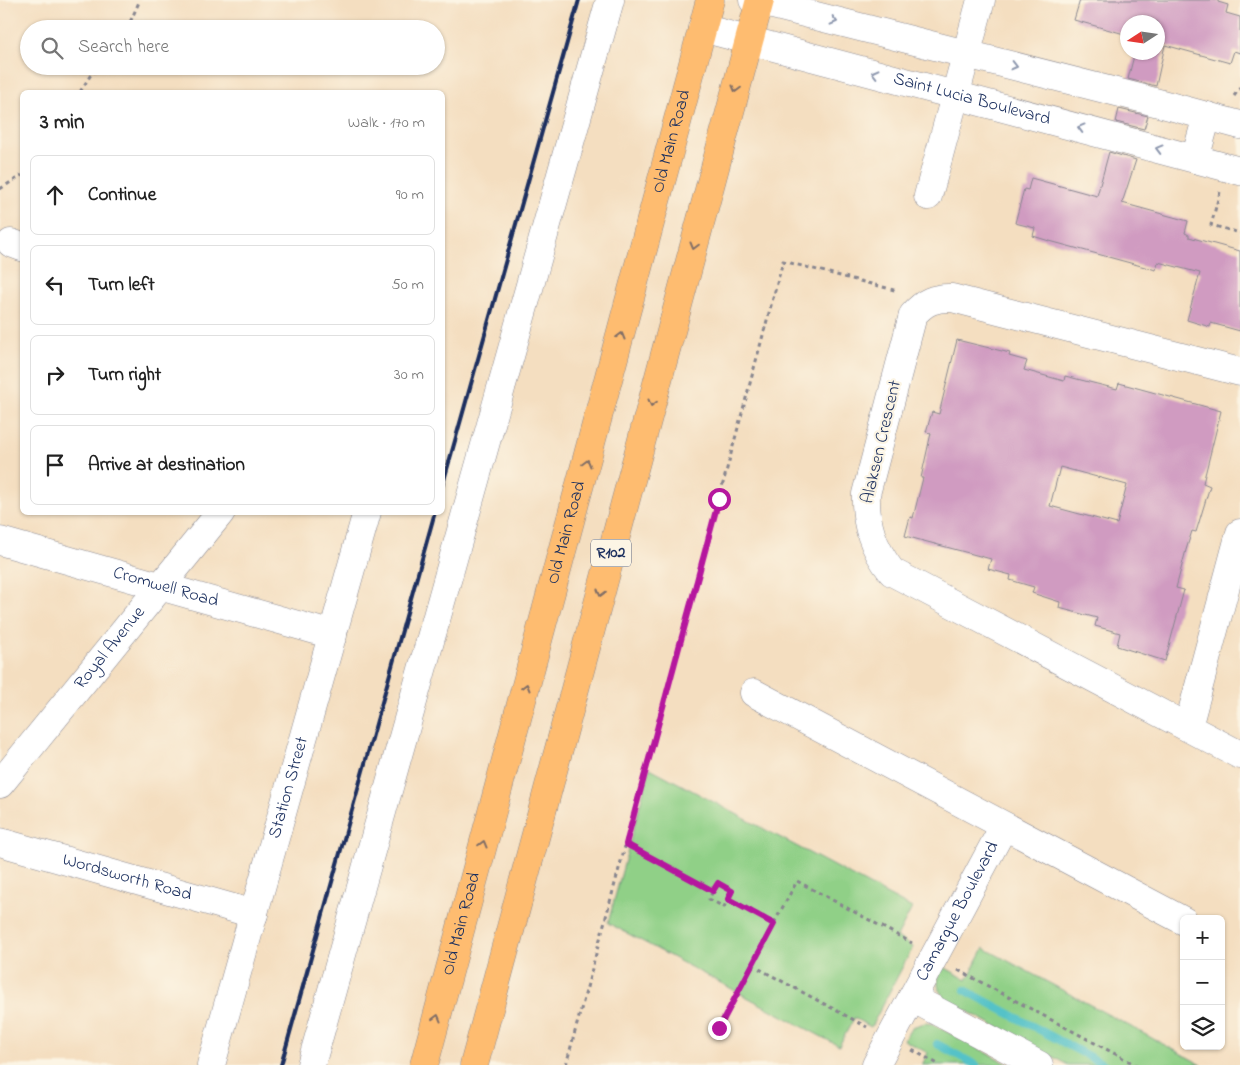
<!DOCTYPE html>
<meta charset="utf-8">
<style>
body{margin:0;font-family:"Indie Flower",sans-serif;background:#f6f6f6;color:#222}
.controls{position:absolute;right:15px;bottom:15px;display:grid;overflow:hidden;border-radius:8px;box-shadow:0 1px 4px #0004}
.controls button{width:45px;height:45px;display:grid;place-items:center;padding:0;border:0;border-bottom:1px solid #e0e0e0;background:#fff;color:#222;font:25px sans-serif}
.compass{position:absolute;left:1120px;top:15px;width:45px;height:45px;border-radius:50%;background:#fff;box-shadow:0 1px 4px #0004;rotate:258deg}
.stop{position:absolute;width:15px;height:15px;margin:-11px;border:4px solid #b5179e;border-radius:50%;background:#fff}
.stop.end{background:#b5179e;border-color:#fff;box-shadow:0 1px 5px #0008}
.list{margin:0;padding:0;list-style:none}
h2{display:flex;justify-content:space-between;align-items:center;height:65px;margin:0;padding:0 20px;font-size:21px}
h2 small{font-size:16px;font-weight:400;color:#767676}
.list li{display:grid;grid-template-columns:32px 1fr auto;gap:15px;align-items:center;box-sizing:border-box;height:80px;margin:0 10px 10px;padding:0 10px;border:1px solid #e0e0e0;border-radius:8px}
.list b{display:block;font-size:19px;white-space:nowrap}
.list em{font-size:16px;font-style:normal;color:#767676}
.icon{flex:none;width:28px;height:28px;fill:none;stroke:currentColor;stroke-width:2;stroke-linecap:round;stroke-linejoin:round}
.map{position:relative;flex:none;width:1240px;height:1065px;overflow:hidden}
.search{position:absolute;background:#fff;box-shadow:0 1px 4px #0004;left:20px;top:20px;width:425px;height:55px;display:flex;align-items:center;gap:12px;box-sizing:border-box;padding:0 18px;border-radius:28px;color:#767676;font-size:19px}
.panel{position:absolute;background:#fff;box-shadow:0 1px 4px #0004;left:20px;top:90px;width:425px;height:425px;border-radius:8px}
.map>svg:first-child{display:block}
.green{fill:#90d087;stroke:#568072}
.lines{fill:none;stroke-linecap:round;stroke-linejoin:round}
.stream{stroke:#54c2c8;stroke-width:8}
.building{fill:#d09bc1;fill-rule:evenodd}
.minor-casing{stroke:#88868f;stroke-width:29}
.major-casing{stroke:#88868f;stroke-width:29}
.path{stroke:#88868f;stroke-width:3;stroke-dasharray:4 4;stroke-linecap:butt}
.minor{stroke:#fff;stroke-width:28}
.major{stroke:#febc70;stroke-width:28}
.rail{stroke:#1b2f5e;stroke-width:4}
.oneway{stroke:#8d97ae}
.oneway2{stroke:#816e66}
.route{stroke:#b5179e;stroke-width:6}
.labels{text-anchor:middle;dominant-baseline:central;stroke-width:4.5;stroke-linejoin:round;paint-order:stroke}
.shield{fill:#fcf5e5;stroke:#5e6a86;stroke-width:1}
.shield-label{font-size:16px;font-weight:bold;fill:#1b2f5e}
.street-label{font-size:18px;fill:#1b2f5e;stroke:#fcf5e5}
</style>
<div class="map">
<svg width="1240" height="1065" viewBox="0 0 1240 1065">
<rect width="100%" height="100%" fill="#fcf5e5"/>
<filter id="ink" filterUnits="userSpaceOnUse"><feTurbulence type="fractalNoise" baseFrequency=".02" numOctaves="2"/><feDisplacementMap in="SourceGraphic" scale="10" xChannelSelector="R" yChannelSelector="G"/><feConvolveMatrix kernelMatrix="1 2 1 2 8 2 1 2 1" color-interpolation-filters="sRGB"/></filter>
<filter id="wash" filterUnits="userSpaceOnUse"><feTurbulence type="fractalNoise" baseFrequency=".0096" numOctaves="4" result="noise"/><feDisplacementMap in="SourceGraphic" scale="20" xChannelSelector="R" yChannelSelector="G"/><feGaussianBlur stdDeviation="1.12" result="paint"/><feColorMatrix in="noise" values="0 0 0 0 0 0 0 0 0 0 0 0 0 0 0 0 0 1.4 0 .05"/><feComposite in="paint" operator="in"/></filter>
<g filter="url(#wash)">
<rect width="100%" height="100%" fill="#f4dec0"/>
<g class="green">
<path d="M650,768l262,140 -15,29 16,10 -42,80 -17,-9 -15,28 -231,-123z"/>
<path d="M984,948l218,117h-134l-118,-63c-15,-10 -14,-21 -8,-36l25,14z"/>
<path d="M925,1023l7,1 78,41h-88l6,-12 -24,-13 8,-13z"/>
</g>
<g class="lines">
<g class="stream">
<path d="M965,990l140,75"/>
<path d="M937,1044l39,21"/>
</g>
</g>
<g id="blocks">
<g class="building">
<path d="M1080,0h138v2l10,3 -2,8 14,4v36l-6,-2 -4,12 -65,-18 -9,41 -28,-7 7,-27h23v-30h-30v13l-54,-15z"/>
<path d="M1119,109l29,7 -4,13 -28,-7z"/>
<path d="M1109,152l27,8 -14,43 66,18 -3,12 4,2v2l51,14v80l-29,-8 -1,4 -23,-7 13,-47 -42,-11 -2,8 -110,-30 -13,-4 2,-8 -20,-5 9,-34 4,1 3,-12 66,18z"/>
<path d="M957,340l53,13 -1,3 18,5 -3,9 40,11 1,-5 52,13 2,-6 102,28 -18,72 7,3 -14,46 -4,-1 -6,19 -10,38 8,2 -19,71 -48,-15 3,-13 -25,-7 2,-8 -38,-10 1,-6 -28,-9 2,-6 -24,-7 1,-5 -23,-6 3,-10 -86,-23 5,-19 3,1 10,-40h-2l10,-45 -5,-1 6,-20 7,2zM1060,467l67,18 -10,39 -67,-18z"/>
</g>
</g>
</g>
<g filter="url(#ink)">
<use href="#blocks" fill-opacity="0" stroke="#88868f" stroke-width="1"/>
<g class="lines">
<g class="minor-casing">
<g id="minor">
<path d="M753,0l387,98 100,27"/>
<path id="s1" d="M702,28l538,143"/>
<path d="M1195,159l12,-43"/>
<path d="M928,196l53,-196"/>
<path d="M11,243l11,4"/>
<path d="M1240,372l-288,-74c-17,-1 -28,4 -39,17l-47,179c-1,30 7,54 26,78l348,183"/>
<path id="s2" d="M0,541l333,94"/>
<path d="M754,693l430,228"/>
<path d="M1188,727l52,-194"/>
<path id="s3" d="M0,784l221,-272"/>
<path id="s4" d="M0,842l254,72"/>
<path d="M912,998l127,67"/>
<path id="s5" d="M211,1065l156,-553"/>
<path d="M311,1065l299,-1065"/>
<path id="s6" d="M876,1065l128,-239"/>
</g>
</g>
<g class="major-casing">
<g id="major">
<path id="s7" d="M424,1065l286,-1065"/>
<path d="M474,1065l286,-1065"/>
</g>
</g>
<g class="path">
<path d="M127,29l13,-29"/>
<path d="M80,92l10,-16 11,-10"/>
<path d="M1234,96l6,-8"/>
<path d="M0,189l22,-14"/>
<path d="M1220,192l-9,33 29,8"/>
<path d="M626,844l87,47"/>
<path d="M717,883l15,8 -8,16 -15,-8z"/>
<path d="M774,923l23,-42 115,62"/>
<path d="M752,965l115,62"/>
<path d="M958,970l178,95"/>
<path d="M719,1028l55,-105 -46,-24"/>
<path d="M912,1050l28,15"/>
<path d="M566,1065l217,-804 115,30"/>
</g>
<use href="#minor" class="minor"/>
<use href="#major" class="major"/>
<g class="rail">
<path d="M442,487l137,-487"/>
<path d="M281,1065l154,-553"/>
</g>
</g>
<defs><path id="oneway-chevron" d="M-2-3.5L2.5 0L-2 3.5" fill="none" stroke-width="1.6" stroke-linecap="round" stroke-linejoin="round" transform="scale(1.25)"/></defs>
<g class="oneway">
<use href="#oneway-chevron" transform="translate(834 21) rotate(14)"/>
<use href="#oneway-chevron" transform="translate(1014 66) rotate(14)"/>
<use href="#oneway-chevron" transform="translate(875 73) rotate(-166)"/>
<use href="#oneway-chevron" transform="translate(1081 128) rotate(-165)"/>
<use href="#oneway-chevron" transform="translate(1159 149) rotate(-165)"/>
</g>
<g class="oneway2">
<use href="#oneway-chevron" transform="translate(736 89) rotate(105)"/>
<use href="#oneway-chevron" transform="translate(694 246) rotate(105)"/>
<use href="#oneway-chevron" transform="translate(621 336) rotate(-75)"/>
<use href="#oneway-chevron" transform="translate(652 403) rotate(105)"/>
<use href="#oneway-chevron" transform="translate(587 463) rotate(-75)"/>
<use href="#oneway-chevron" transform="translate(601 593) rotate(105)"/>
<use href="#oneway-chevron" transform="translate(526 687) rotate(-75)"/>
<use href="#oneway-chevron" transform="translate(483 844) rotate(-75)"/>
<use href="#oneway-chevron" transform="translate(437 1018) rotate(-75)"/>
</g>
</g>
<g class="lines" filter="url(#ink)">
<path class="route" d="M719,499l-93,345 87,47 5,-8 14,8 -4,8 46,25 -55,104"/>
</g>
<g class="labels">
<rect class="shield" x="591" y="539.5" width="40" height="27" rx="4"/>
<g class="shield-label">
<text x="611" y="553">R102</text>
</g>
<g class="street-label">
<text stroke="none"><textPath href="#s1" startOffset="279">Saint Lucia Boulevard</textPath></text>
<text stroke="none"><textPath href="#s7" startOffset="956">Old Main Road</textPath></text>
<text transform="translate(882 442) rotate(-77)">Alaksen Crescent</text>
<text stroke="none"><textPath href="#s7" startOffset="551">Old Main Road</textPath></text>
<text stroke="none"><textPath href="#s2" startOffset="172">Cromwell Road</textPath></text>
<text stroke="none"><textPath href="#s3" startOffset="175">Royal Avenue</textPath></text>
<text stroke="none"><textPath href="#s5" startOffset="288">Station Street</textPath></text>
<text stroke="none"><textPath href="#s4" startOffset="132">Wordsworth Road</textPath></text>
<text stroke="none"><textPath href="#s6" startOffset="174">Camargue Boulevard</textPath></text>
<text stroke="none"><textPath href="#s7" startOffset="146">Old Main Road</textPath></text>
</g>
</g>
</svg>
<div class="controls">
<button>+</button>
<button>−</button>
<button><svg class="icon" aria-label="layers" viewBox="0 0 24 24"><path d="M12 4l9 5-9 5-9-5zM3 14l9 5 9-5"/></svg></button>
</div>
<svg class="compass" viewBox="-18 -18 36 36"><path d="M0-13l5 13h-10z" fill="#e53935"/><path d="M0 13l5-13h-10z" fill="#767676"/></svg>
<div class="stop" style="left:719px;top:499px"></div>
<div class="stop end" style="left:719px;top:1028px"></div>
<div class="search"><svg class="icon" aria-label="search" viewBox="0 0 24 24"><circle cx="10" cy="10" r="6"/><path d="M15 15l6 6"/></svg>Search here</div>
<section class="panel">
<h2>3 min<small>Walk · 170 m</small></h2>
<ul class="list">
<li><svg class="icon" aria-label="ahead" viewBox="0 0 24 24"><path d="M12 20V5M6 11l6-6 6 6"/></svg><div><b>Continue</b></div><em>90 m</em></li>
<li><svg class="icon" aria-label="left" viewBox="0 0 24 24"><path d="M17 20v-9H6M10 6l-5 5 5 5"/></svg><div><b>Turn left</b></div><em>50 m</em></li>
<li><svg class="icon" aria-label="right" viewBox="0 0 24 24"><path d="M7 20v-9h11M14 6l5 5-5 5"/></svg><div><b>Turn right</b></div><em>30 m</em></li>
<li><svg class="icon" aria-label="arrive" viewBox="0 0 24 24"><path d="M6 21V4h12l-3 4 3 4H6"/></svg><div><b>Arrive at destination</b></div></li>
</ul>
</section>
</div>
